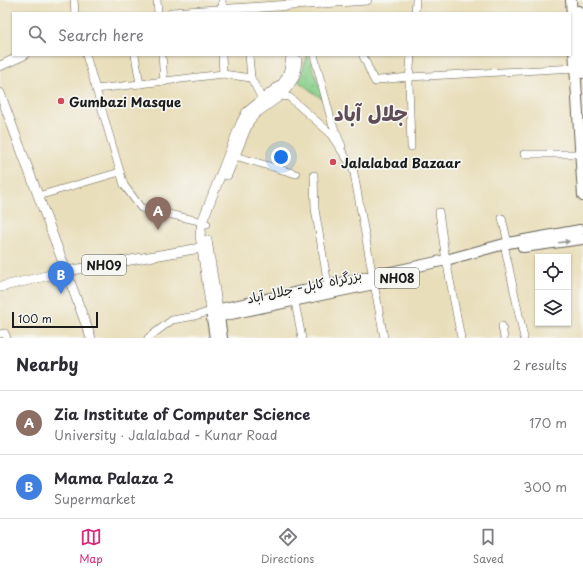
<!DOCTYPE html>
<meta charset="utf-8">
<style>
body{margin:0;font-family:"Playpen Sans","Playpen Sans Arabic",sans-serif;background:#f2f2f3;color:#2b2b33}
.controls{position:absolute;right:12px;bottom:12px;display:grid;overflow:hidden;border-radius:0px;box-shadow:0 1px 3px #0004}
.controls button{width:36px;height:36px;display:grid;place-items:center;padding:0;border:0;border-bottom:1px solid #e1e1e2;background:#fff;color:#2b2b33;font:20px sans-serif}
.scale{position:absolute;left:12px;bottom:10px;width:86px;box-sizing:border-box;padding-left:4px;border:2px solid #1c1c1c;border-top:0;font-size:11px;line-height:14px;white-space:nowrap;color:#1c1c1c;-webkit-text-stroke:3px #f6f6f2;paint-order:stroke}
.you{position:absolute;left:281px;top:157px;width:14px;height:14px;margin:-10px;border:3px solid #fff;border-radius:50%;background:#1a73e8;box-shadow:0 0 0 6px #1a73e833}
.badge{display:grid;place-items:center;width:26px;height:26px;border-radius:50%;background:#db2777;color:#fff;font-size:13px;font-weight:700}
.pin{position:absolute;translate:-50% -33px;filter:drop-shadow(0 1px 2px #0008)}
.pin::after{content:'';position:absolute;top:21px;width:14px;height:12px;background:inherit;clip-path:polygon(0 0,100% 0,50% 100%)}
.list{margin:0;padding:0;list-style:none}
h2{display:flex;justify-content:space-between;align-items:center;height:52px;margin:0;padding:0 16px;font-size:17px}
h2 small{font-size:13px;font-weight:400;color:#7c7c81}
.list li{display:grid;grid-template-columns:26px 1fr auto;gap:12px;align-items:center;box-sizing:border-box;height:64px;padding:0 16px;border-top:1px solid #e1e1e2}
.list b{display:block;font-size:15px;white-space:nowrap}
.list p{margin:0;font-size:13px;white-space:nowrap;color:#7c7c81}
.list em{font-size:13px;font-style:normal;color:#7c7c81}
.icon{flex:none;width:22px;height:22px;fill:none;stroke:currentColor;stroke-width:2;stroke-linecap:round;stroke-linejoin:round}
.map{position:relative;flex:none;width:583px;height:338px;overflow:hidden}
.search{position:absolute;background:#fff;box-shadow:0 1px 3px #0004;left:12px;right:12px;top:12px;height:44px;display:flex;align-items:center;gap:10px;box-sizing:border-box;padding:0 14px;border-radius:0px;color:#7c7c81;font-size:15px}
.sheet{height:180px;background:#fff}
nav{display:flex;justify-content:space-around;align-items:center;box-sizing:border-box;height:56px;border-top:1px solid #e1e1e2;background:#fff;font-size:11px;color:#7c7c81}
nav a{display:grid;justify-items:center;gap:2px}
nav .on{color:#db2777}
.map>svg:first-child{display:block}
.park{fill:url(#park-crowns);stroke:#527654}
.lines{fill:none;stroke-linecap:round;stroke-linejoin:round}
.minor-casing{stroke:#646053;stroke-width:8}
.major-casing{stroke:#646053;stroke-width:10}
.highway-casing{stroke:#646053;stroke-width:12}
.minor{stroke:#fff;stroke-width:7}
.major{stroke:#fff;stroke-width:9}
.highway{stroke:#fff;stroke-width:10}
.oneway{fill:#999}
.poi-dot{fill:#d1495b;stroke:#f6f6f2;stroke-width:1.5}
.labels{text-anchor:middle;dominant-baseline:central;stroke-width:3.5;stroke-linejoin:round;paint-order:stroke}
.shield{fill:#f6f6f2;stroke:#5d5d5c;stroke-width:1}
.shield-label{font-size:12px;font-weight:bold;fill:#1c1c1c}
.poi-label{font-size:13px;font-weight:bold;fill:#1c1c1c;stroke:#f6f6f2;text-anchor:start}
.street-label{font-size:13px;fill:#1c1c1c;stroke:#f6f6f2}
.town-label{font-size:21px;font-weight:bold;fill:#604c57;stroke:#f6f6f2}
</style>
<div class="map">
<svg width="583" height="338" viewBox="0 0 583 338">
<defs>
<pattern id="park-crowns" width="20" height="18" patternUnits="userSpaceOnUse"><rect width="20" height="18" fill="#89d08b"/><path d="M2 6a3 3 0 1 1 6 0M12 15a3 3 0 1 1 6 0" fill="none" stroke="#76b277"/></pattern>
</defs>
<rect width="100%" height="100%" fill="#f6f6f2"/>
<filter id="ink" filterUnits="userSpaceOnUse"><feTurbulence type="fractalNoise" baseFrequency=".025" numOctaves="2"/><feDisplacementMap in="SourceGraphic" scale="8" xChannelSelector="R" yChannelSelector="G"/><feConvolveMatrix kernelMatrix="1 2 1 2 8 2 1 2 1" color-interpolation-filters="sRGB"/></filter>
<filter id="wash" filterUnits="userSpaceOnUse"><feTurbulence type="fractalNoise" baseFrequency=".012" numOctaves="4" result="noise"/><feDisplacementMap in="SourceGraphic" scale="16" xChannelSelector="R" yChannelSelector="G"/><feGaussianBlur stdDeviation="0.9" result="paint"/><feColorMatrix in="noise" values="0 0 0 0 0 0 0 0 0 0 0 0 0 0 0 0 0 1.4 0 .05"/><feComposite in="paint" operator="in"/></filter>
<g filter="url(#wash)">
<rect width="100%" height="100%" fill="#e9deba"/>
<path class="park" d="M307,55h1l17,46 -26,-19z"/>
</g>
<g filter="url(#ink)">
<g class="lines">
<g class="minor-casing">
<g id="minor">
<path d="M74,0l1,13"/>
<path d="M157,0l1,13"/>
<path d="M222,0l1,10"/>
<path d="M415,13l1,-13"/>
<path d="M86,55l38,130 17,23 54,12 12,4"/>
<path d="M135,55l5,29 83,-10 28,4 9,17v7"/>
<path d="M162,55l2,27"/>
<path d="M222,55l1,19"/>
<path d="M249,55l2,23"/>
<path d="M314,55l18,68 10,23"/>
<path d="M411,55l-2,27 2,65"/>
<path d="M363,56c5,9 7,18 12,26l4,-2 30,-3 166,-9"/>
<path d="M96,89l44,-5"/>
<path d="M278,93l2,3 9,1 40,35 24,36 31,170"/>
<path d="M524,154h56"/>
<path d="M235,156l61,18"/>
<path d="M314,175l1,34 12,70 4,6"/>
<path d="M38,196l82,-24"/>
<path d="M439,212l6,42 16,84"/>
<path d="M502,218l6,25"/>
<path d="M504,244l20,94"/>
<path d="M294,297l8,41"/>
<path d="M502,326l2,12"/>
<path d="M0,334l5,-1 2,5"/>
<path d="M148,338l24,-18 23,-4 16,-5"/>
</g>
</g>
<g class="major-casing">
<g id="major">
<path d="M172,13l195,-13"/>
<path d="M0,66l24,-11"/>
<path d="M0,93l91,245"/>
<path d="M227,175l22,-54 7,-8 24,-17 8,-9 7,-11 2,-16"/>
<path d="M207,240l11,70"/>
<path d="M0,287l67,-16 139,-24"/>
<path d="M211,311l-11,-76 2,-13 39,-99 6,-11 36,-29c6,-9 7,-17 8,-28"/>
</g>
</g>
<g class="highway-casing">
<g id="highway">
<path d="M571,0l12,196"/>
<path d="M578,11l5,62"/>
<path d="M523,247l59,-8"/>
<path d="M218,310l4,28"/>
<path d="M212,318l162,-34 39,-10"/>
<path d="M215,338l-4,-27 235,-51 62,-17 72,-13"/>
</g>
</g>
<use href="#minor" class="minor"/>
<use href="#major" class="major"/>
<use href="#highway" class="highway"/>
</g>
<defs><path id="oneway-solid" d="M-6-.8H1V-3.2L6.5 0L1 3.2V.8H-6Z"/></defs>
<use class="oneway" href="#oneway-solid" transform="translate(564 242) rotate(-7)"/>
</g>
<g class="poi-dot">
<circle cx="61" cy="101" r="4"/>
<circle cx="333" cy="162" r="4"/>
</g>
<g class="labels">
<g class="shield">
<rect x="82" y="255" width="44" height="20" rx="3"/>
<rect x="375" y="268" width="44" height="20" rx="3"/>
</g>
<g class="shield-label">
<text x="104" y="265">NH09</text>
<text x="397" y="278">NH08</text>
</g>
<g class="poi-label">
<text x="69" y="101">Gumbazi Masque</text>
<text x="341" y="162">Jalalabad Bazaar</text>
</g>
<g class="street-label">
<text transform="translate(304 286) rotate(-12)">بزرگراه کابل- جلال آباد</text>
</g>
<g class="town-label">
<text x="371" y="112">جلال آباد</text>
</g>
</g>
</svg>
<div class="controls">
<button><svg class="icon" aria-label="locate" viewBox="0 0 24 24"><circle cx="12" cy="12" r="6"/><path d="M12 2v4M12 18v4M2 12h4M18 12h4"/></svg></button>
<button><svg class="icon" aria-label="layers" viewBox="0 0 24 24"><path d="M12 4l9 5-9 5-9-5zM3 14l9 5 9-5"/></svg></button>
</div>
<div class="scale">100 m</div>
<div class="you"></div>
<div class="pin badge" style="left:158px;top:230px;background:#8d6e63">A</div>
<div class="pin badge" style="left:61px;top:294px;background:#3f7fe0">B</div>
<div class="search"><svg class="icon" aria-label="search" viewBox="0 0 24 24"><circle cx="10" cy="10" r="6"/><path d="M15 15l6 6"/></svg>Search here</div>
</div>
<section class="sheet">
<h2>Nearby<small>2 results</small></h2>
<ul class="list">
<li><span class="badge" style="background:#8d6e63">A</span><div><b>Zia Institute of Computer Science</b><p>University · Jalalabad - Kunar Road</p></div><em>170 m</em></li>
<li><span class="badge" style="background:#3f7fe0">B</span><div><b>Mama Palaza 2</b><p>Supermarket</p></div><em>300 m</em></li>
</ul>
</section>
<nav>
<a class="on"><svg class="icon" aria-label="map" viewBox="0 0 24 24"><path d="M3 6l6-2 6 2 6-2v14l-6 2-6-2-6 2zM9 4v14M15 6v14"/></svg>Map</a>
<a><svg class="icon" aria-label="directions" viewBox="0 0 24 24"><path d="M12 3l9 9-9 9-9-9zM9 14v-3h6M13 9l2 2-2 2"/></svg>Directions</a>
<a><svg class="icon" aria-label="saved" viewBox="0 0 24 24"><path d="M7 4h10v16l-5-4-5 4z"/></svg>Saved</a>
</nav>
